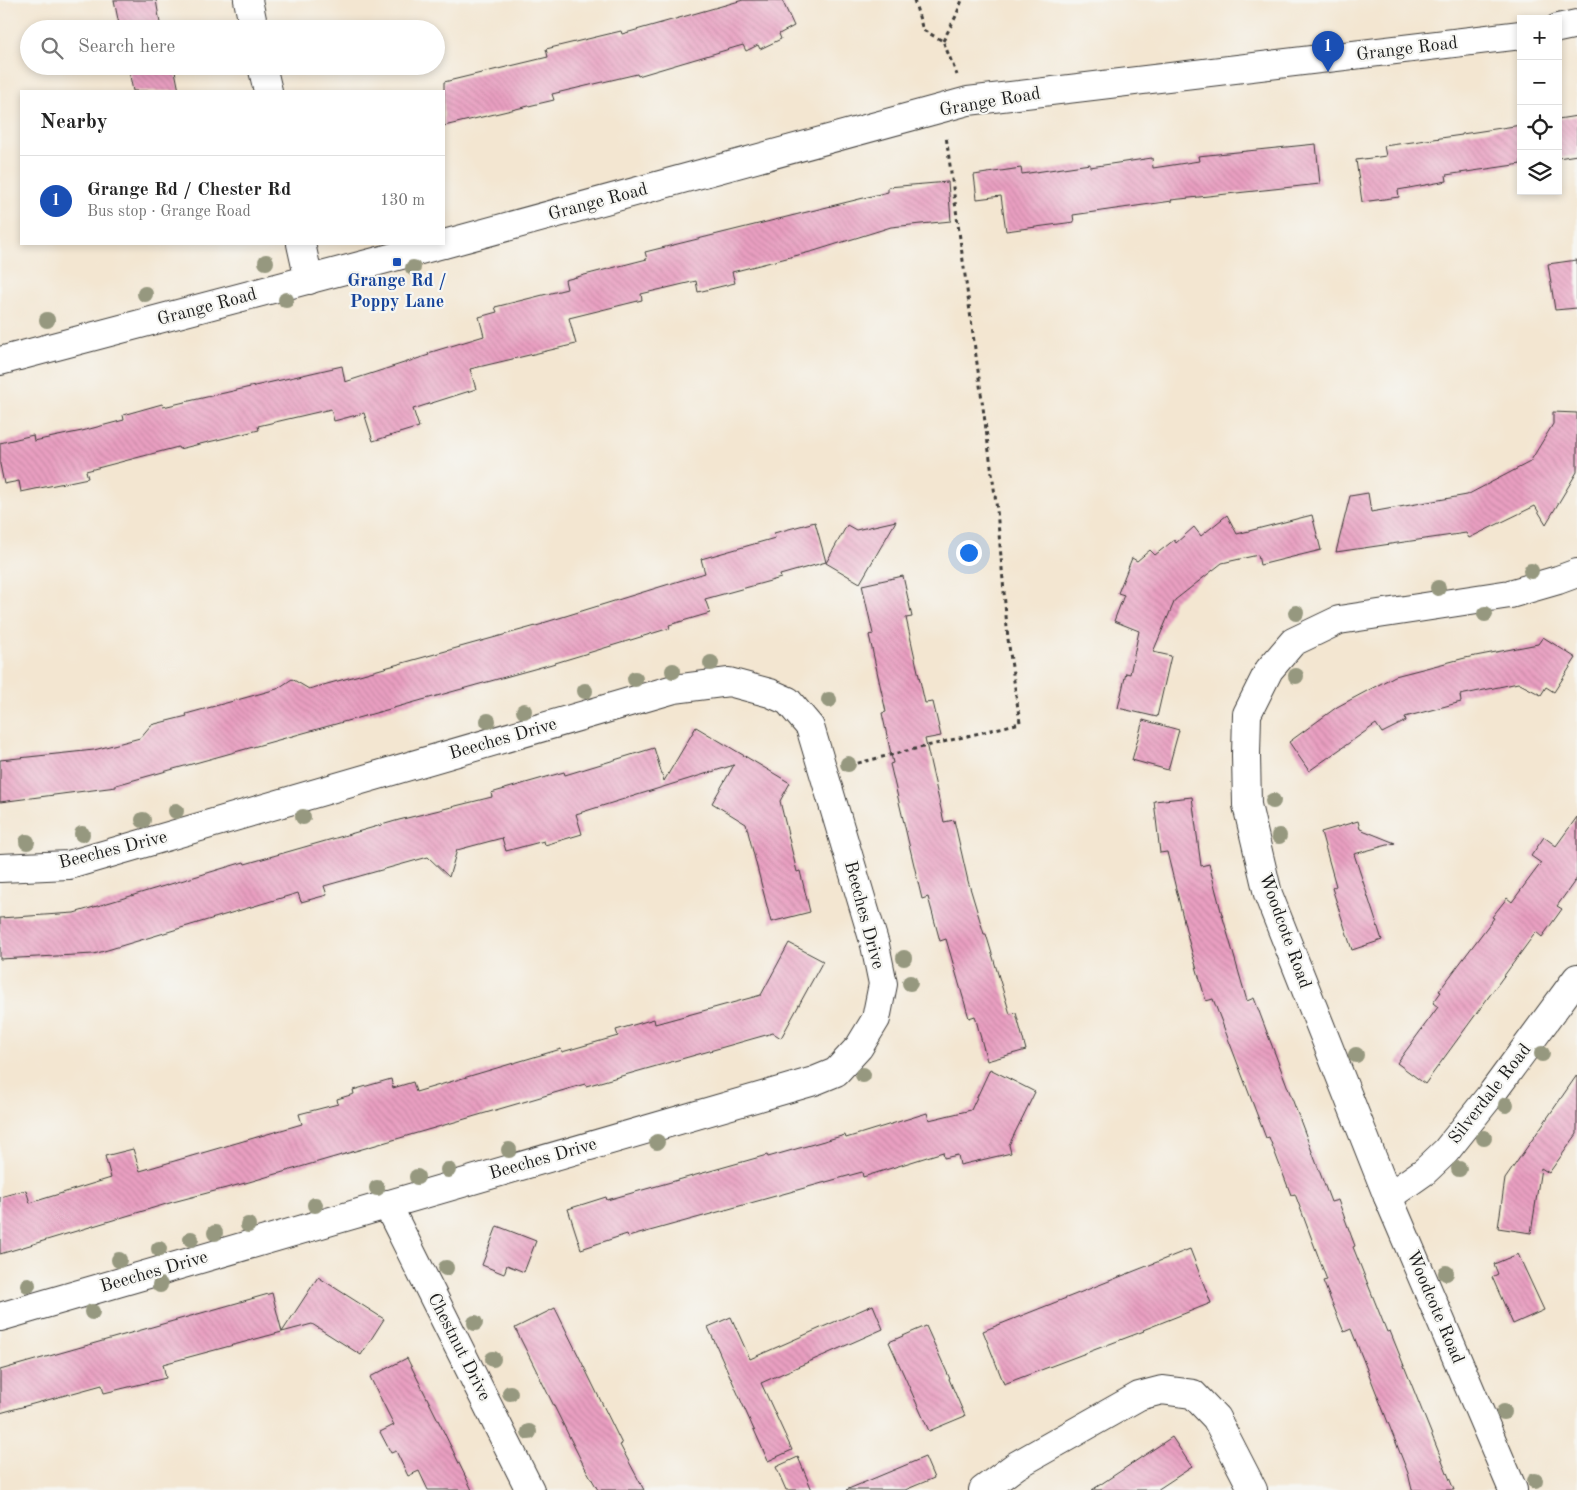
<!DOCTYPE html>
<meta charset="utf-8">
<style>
body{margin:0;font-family:"Old Standard TT",serif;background:#f6f6f6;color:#222}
.controls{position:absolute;right:15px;top:15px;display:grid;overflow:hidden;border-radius:0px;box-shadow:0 2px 8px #0003}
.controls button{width:45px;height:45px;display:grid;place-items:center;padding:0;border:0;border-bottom:1px solid #e0e0e0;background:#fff;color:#222;font:25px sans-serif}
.you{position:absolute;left:968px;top:552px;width:18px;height:18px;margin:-12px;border:4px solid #fff;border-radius:50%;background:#1a73e8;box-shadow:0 0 0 8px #1a73e833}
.badge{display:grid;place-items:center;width:32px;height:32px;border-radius:50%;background:#7c3aed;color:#fff;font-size:16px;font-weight:700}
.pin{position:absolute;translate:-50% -41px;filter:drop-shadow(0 1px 2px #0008)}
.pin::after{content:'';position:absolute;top:26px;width:18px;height:15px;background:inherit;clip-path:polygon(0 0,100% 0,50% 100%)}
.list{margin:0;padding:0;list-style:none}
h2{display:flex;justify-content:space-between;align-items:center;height:65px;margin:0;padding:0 20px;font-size:21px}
h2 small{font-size:16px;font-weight:400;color:#767676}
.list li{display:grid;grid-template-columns:32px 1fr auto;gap:15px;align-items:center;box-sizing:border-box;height:90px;padding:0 20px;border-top:1px solid #e0e0e0}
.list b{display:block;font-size:19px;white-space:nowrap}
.list p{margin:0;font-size:16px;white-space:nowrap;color:#767676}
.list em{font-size:16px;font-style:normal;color:#767676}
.icon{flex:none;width:28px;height:28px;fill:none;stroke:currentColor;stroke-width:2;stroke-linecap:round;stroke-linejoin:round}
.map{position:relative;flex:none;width:1577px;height:1490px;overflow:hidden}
.search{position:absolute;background:#fff;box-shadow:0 2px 8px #0003;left:20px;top:20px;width:425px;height:55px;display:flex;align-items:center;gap:12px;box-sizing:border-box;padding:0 18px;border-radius:28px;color:#767676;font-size:19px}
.panel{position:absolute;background:#fff;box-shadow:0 2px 8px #0003;left:20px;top:90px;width:425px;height:155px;border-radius:0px}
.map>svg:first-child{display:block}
.building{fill:url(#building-back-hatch)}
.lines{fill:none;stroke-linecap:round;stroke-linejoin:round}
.street-casing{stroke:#3c3a37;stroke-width:30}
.path{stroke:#3c3a37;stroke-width:3;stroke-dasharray:4 4;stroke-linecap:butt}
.street{stroke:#fff;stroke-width:28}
.tree{fill:#96987f}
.transit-dot{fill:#1a4fb4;stroke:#f6f6f2;stroke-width:2}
.labels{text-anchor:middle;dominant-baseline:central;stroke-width:4.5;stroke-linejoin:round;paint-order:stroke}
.street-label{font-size:18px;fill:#1c1c1c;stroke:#f6f6f2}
.transit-label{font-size:18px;font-weight:bold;fill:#164399;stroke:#f6f6f2}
</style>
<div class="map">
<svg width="1577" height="1490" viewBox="0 0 1577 1490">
<defs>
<pattern id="building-back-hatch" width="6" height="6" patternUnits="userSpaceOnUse" patternTransform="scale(1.25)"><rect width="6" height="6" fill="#e99fc1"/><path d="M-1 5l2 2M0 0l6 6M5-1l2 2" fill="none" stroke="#c788a5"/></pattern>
</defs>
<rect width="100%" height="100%" fill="#f6f6f2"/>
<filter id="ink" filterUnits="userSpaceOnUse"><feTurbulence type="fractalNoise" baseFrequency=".02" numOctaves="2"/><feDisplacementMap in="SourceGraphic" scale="10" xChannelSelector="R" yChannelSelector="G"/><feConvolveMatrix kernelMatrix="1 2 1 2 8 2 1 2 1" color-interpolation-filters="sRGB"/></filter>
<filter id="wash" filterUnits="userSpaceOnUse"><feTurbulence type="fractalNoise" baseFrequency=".0096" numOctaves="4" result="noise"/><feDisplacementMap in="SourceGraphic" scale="20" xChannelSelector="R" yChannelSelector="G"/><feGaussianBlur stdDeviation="1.12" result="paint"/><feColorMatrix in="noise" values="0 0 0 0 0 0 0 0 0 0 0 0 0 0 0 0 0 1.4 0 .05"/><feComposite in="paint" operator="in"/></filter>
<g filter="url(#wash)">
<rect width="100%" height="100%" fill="#f3e6d1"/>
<g id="blocks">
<g class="building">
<path d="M114,0h42l5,29h-41z"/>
<path d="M743,0h39l12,26 -15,8 2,5 -21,10 -2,-4 -12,6 -3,-6 -105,31 -1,-2 -85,20 2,6 -110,26v-44l104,-25 -2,-8 75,-18 1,3z"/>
<path d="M128,66h46l5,25h-46z"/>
<path d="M1577,116v39l-19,3v-39z"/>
<path d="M1521,125v39l-75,11 1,6 -49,9 1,7 -37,5 -6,-42 30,-4 -2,-10 78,-11v-1z"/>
<path d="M1316,144l4,40 -149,16 1,1 -99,14 1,7 -68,9 -5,-35 -24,3 -3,-24 47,-7 1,6 68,-10v3l62,-9 1,10 46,-7 -1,-5z"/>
<path d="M948,182l3,39 -60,6 -77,24 -82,21 3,11 -37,9 -2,-11 -55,13 1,6 -73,18 7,26 -106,25 6,20 -63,20 6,18 -46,14 -9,-28 -30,8 -3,-12 -73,17 1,4 -80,19 -1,-2 -92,24 2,7 -67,14 -2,-11 -15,3 -4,-20v-21l33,-8 1,6 48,-10 42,-11 -1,-5 39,-11 1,3 179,-41 3,16 84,-27 -1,-2 56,-17 -5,-19 18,-5 -2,-5 72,-18 -2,-9 82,-21 -2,-7 243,-60v-5z"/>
<path d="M1577,260v48l-22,2 -7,-46z"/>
<path d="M1553,412l24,1v59l-31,52 -11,-18 -66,32 -3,-5 -130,19 14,-56 18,-3 3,19 96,-17 63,-33 23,-38z"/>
<path d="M1227,515l10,19 75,-19 9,35 -61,15 -2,-10 -36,8 -47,37 -22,52 18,4 -14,61 -39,-9 8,-35 4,1 9,-43 -25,-10 10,-26 -6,-2 14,-35 5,3 13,-11 5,5 19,-15 2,3 18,-16 7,9z"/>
<path d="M896,521l-36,62 -34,-20 21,-38 9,5z"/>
<path d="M815,522l11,40 -46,13 1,3 -76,21 5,14 -41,12 1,3 -118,36 -436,121v2l-116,15v-42l94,-10 46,-12 11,-13 36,-9 -1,-2 91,-25 15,-10 17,10 234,-65v-1l162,-50 -4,-14 74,-21 -1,-5z"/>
<path d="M903,576l9,41 -6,1 19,85 8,-1 8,34 -16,3 19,83 10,-2 14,61 16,53h2l24,80 6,-1 10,37 -39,11 -12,-45 -6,2 -23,-79 -6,2 -12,-44 -6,2 -32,-135 3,-1 -11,-50 4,-1 -17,-77 4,-1 -11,-49z"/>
<path d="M1543,637l33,21 -22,34 -8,-5 -5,8 -23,-12 -58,12 1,7 -56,15 1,4 -24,12 -6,-9 -67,47 -20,-29 48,-35 58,-31 70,-18 73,-14z"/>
<path d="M1143,720l36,10 -11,40 -36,-10z"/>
<path d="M696,727l94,56 -10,18 17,71 3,-1 10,41 -39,10 -25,-98 -34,-21 22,-38 -158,49 6,20 -37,11 -1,-4 -38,10 -4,-13 -45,12 -8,27 -21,-20 -104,29 3,9 -26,7 -3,-9 -204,61 -94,5v-41l74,-5 170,-51 1,2 154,-44 93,-23 -1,-4 73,-21 1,3 89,-27 10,33z"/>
<path d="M1192,797l9,69 8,-2 12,47 26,90 7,-3 77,204 7,-2 17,46 -2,1 34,85 3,-1 64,159h-42l-4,-17 -57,-144 -7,3 -21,-51 4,-1 -32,-86 -4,1 -22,-58 -3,1 -53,-139 -7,2 -17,-59 -22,-90 -7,1 -6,-52z"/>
<path d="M1577,817v61l-20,28 5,3 -20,28 -6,-5 -111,152 -28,-21 41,-56 -5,-4 8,-11 -2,-1 55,-73 -2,-1 15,-19 5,4 29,-39 -10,-7 13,-19 12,9z"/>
<path d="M1358,821l2,8 35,14 -41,11 28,86 -30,10 -20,-62 4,-2 -15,-54z"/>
<path d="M789,943l34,18 -42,77 -8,-5 -187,53 -1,-2 -336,98 -76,20 -173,52v-57l26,-7 4,13 81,-25 -6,-22 28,-7 7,22 162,-47 -3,-10 39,-10 -1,-5 17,-5 -1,-4 38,-11 2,9 20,-6 3,10 145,-43 1,3 56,-16 -2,-6 38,-11 1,5 106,-29z"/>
<path d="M990,1069l45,23 -26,53 2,8 -51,12 -2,-10 -14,3 -1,-6 -80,25 -1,-5 -234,65 -1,-3 -46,15 -13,-40 38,-12 1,3 160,-45 1,2 77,-22 1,3 81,-25 2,7 42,-10z"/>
<path d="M1577,1075v59l-28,39 -8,-5 -10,65 -33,-5 7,-49z"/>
<path d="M497,1226l39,15 -12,31 -17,-7 -3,9 -22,-9z"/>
<path d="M1190,1249l21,54 -68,27 1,1 -140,53 -21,-53z"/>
<path d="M1518,1254l26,56 -31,14 -21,-47 6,-3 -4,-10z"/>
<path d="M318,1277l66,42 -23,36 -49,-31 -30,8z"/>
<path d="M272,1293l10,39 -119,32 3,14 -62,15 -2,-8 -102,28v-43z"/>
<path d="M873,1305l10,24 -122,54 31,67 -24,11 -60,-134 23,-10 19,42z"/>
<path d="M555,1308l67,136 -2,1 24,45h-46l-15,-26 -68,-136z"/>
<path d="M926,1326l24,53h-1l16,37 -36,15 -40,-89z"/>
<path d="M407,1358l31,62 34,70h-44l-9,-19 -11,5 -12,-25 -5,2 -11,-21 14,-7 -24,-48z"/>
<path d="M1172,1437l20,30 -35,23h-65z"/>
<path d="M798,1457l14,33h-26l-10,-23z"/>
<path d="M925,1457l9,21 -29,12h-59z"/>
</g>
</g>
</g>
<g filter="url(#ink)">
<use href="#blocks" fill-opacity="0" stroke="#3c3a37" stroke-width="1"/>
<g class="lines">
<g class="street-casing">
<g id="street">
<path d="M248,0l6,29"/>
<path d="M1558,28l19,-4"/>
<path d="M262,66l6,25"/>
<path d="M301,244l8,36"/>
<path d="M444,244l524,-143 553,-66"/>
<path d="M0,361l443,-117"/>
<path d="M0,868l69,-3 605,-176 55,-7 41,11 18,8 22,26 65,218 8,39 -7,35 -17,28 -23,25 -22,9 -814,236"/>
<path d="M1388,1197l37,-26 21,-20 47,-59 84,-114"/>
<path d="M387,1204l143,286"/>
<path d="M983,1490l34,-25 122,-69 23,-6 31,4 23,24 37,72"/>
<path d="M1513,1490l-125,-293 -120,-303 -21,-89 -1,-50 1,-41 22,-44 24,-28 46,-22 171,-26 48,-14 19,-7"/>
</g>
</g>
<g class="path">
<path d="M914,0l9,30 20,11 14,34"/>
<path d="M943,41l13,-25 6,-16"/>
<path d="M850,765l170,-42 -12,-84 -11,-129 -51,-374"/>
</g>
<use href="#street" class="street"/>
</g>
<g class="tree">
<circle cx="266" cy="262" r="8"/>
<circle cx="413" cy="268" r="8"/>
<circle cx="145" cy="294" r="8"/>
<circle cx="286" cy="300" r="8"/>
<circle cx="47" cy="320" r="8"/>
<circle cx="1531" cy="571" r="8"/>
<circle cx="1438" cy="588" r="8"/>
<circle cx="1296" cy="613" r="8"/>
<circle cx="1485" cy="614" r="8"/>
<circle cx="711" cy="663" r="8"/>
<circle cx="673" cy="671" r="8"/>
<circle cx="1296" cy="676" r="8"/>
<circle cx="635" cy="679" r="8"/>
<circle cx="585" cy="691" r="8"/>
<circle cx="829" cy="700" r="8"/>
<circle cx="524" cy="711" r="8"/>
<circle cx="488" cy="721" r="8"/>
<circle cx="848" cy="764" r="8"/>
<circle cx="1273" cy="801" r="8"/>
<circle cx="176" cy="811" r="8"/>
<circle cx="303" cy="817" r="8"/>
<circle cx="143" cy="820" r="8"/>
<circle cx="82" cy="834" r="8"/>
<circle cx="1279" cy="836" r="8"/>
<circle cx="27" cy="842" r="8"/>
<circle cx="904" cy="958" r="8"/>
<circle cx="910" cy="983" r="8"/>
<circle cx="1542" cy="1054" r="8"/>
<circle cx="1356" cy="1055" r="8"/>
<circle cx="863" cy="1075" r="8"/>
<circle cx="1506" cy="1105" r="8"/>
<circle cx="1484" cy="1138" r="8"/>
<circle cx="657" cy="1142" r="8"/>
<circle cx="509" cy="1150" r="8"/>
<circle cx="1459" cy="1169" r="8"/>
<circle cx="448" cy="1170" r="8"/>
<circle cx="417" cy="1177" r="8"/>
<circle cx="377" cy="1188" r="8"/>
<circle cx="315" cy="1205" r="8"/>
<circle cx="248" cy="1225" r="8"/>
<circle cx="215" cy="1233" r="8"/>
<circle cx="191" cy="1239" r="8"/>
<circle cx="159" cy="1249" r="8"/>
<circle cx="119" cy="1260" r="8"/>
<circle cx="446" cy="1268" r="8"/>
<circle cx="1446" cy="1273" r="8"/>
<circle cx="28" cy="1285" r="8"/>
<circle cx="160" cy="1285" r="8"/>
<circle cx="92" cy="1312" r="8"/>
<circle cx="475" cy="1323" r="8"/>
<circle cx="493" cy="1359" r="8"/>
<circle cx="510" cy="1393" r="8"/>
<circle cx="1504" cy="1412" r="8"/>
<circle cx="529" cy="1432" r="8"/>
<circle cx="1535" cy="1481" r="8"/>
</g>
</g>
<rect class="transit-dot" x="392" y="257" width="10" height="10" rx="2.5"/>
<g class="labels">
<g class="street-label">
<text transform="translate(1407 49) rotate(-7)">Grange Road</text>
<text transform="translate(990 102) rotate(-10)">Grange Road</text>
<text transform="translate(598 202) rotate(-15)">Grange Road</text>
<text transform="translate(207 307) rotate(-15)">Grange Road</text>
<text transform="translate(503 739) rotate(-16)">Beeches Drive</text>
<text transform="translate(113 850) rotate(-14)">Beeches Drive</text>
<text transform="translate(864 915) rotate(75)">Beeches Drive</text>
<text transform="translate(1285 931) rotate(70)">Woodcote Road</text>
<text transform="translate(1490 1094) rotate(-52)">Silverdale Road</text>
<text transform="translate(543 1159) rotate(-16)">Beeches Drive</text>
<text transform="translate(154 1272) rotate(-16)">Beeches Drive</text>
<text transform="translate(1435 1307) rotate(67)">Woodcote Road</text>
<text transform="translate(459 1347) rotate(63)">Chestnut Drive</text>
</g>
<g class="transit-label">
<text x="397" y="281">Grange Rd /<tspan x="397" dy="21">Poppy Lane</tspan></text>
</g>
</g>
</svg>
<div class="controls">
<button>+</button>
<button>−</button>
<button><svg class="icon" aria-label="locate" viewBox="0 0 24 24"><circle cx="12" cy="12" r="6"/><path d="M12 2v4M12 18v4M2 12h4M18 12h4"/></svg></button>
<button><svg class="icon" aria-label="layers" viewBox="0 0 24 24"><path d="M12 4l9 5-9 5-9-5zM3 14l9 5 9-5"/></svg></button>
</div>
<div class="you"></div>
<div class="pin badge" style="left:1328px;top:72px;background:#1a4fb4">1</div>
<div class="search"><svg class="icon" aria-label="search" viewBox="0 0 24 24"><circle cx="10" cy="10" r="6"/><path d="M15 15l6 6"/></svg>Search here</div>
<section class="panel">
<h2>Nearby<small></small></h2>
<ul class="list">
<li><span class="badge" style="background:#1a4fb4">1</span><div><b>Grange Rd / Chester Rd</b><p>Bus stop · Grange Road</p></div><em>130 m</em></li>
</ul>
</section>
</div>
